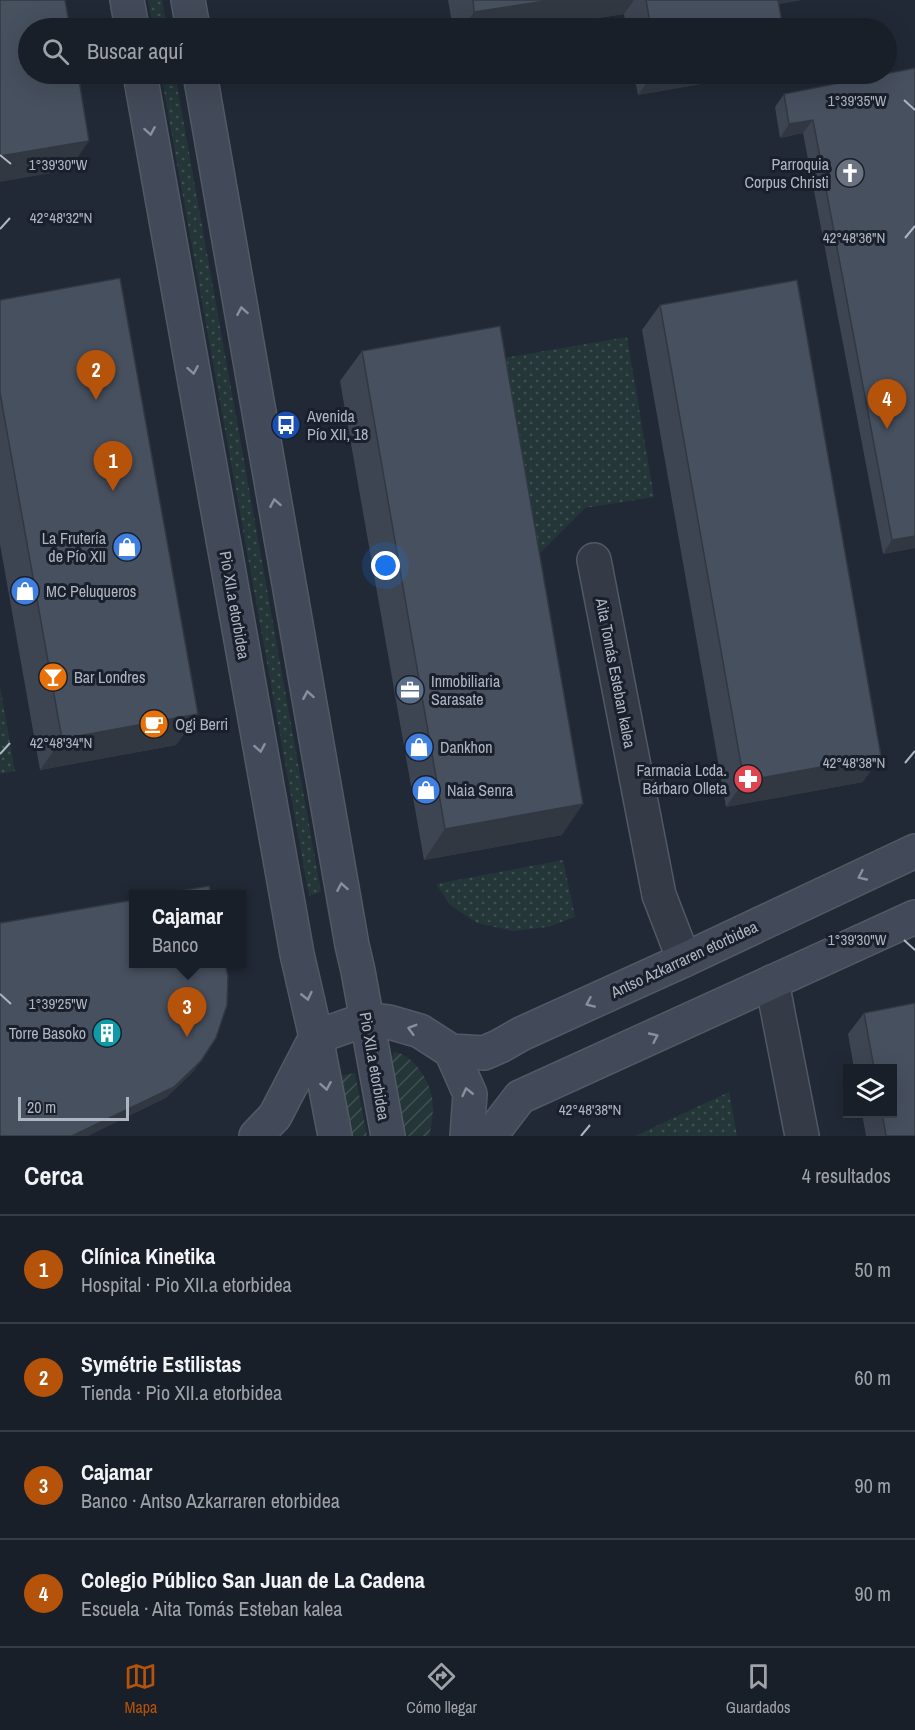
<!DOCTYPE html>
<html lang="es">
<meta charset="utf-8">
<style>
body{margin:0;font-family:"Archivo Narrow",sans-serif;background:#222730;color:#f1f3f6}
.controls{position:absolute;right:18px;bottom:18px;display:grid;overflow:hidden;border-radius:0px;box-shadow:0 6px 24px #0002}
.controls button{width:54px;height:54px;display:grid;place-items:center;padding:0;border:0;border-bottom:2px solid #373d45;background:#191f28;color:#f1f3f6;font:30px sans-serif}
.scale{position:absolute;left:18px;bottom:15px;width:111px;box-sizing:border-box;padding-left:6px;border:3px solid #aeb6c3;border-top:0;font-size:16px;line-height:21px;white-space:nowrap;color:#aeb6c3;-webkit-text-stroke:4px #1a202b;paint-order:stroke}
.you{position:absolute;left:386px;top:566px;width:21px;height:21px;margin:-15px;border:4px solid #fff;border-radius:50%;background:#1a73e8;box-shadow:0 0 0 9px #1a73e833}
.badge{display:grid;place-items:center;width:39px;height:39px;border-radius:50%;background:#b45309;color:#fff;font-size:20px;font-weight:700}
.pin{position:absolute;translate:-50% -50px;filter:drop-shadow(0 2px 3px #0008)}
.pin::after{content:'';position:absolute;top:32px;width:21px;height:18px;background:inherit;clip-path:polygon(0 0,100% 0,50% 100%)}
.popup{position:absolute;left:129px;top:890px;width:117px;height:78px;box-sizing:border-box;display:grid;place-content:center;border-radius:0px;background:#191f28;filter:drop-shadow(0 2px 4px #0005);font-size:20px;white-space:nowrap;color:#9fa2a8}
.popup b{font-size:22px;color:#f1f3f6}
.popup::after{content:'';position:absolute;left:50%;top:100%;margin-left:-12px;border:12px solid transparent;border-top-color:#191f28}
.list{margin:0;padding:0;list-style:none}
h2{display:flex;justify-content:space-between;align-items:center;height:78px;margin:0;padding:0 24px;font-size:26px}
h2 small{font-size:20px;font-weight:400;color:#9fa2a8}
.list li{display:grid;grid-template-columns:39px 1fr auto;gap:18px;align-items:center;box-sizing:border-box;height:108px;padding:0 24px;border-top:2px solid #373d45}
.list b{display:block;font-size:22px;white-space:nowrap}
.list p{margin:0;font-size:20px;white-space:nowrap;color:#9fa2a8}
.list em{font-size:20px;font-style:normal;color:#9fa2a8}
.icon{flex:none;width:33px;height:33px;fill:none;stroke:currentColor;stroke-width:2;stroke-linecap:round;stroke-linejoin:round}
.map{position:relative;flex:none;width:915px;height:1136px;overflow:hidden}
.search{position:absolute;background:#191f28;box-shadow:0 6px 24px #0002;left:18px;right:18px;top:18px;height:66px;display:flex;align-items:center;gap:15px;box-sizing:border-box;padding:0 21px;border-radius:33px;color:#9fa2a8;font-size:22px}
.sheet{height:510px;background:#191f28}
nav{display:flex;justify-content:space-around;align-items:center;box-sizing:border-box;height:84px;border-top:2px solid #373d45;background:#191f28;font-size:16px;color:#9fa2a8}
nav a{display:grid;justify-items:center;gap:3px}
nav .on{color:#b45309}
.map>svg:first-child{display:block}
.grass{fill:url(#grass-dots)}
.garden{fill:url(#garden-furrows)}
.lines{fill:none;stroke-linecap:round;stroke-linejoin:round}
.street-casing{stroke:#515964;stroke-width:36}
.secondary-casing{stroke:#515964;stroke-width:36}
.street{stroke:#343b46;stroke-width:33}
.secondary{stroke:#424a59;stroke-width:33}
.wall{fill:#3d4552}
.shaded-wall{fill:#323842}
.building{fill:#47505f;stroke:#323842;stroke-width:1.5}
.oneway{stroke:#88909e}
.ticks{fill:none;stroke:#aeb6c3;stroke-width:2}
.labels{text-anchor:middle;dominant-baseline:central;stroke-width:6;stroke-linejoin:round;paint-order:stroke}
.poi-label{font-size:16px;fill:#aeb6c3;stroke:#1a202b;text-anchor:start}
.street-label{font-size:16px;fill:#aeb6c3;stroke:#1a202b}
.ticks-label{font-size:15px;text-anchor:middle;fill:#aeb6c3;stroke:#1a202b;stroke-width:6;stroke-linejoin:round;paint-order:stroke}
</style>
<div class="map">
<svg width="915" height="1136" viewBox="0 0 915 1136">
<defs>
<pattern id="grass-dots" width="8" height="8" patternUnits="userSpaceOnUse" patternTransform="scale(1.5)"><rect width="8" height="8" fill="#243638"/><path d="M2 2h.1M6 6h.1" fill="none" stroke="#415153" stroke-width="1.8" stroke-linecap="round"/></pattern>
<pattern id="garden-furrows" width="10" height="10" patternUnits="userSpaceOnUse" patternTransform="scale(1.5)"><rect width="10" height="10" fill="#243638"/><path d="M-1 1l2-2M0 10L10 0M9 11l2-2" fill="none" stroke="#415153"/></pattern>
</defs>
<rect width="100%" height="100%" fill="#212936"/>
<g class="grass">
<path d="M148,0h14l5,28h-14z"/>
<path d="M161,74h14l146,818 -12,4z"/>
<path d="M627,337l27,160 -69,11 -49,49 -33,-199z"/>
<path d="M0,686l15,85 -15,3z"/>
<path d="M563,860l12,57 -27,10 -35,4 -36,-8 -27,-18 -14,-21z"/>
<path d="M729,1092l8,44h-102z"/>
</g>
<g class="garden">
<path d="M394,1052c19,2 35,28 38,46 2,12 0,26 -3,38h-24l-13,-79z"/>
<path d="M355,1073l12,63h-16l-11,-60z"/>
</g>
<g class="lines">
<g class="street-casing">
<g id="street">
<path d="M594,560l65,335 25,65"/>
<path d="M772,982l30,154"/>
</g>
</g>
<g class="secondary-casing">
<g id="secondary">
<path d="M127,0l5,28"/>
<path d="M188,0l5,28"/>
<path d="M140,74l157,880 19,83 19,99"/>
<path d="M200,74l152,871 6,26 30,165"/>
<path d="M451,1051l19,43 -3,42"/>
<path d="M256,1136l19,-20 41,-79 51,-18 22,3 31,9 31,20 33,2 16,-7 21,-12 163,-74 231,-109"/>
<path d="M490,1136l30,-39 395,-180"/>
</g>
</g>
<use href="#street" class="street"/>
<use href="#secondary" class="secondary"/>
</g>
<g class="wall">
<path d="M448,0h353l-22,4 4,24h-157l-2,-14 -93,14h-78z"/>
<path d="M915,68v480l-32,6 -80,-421 -23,5 -5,-31 9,-13z"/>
<path d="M634,74h124l-120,21z"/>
<path d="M0,300l198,414 -22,31 -136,25 -40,-226z"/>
<path d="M660,305l203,477 -137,25 -84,-477z"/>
<path d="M362,351l200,484 -138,25 -84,-479z"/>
<path d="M915,1003v133h-49l-4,-23h30v-45h-38l-6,-34 16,-21z"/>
</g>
<g class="shaded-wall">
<path d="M552,0h82l-10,14 -93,14h-68l11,-16z"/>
<path d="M761,0h40l-47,9z"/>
<path d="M653,74h105l-120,21z"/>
<path d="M813,120l-10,13 -23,5 9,-14z"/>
<path d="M89,141l-20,29 -69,12v-26z"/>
<path d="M915,536v12l-32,6 9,-14z"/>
<path d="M198,714l-22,31 -136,25 22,-31z"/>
<path d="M881,756l-18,26 -137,25 18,-26z"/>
<path d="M583,804l-21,31 -138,25 21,-31z"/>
<path d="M201,1061l-8,11 -27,26 -78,38h-16z"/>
</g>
<g class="building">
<path d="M0,0h65l5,28h-42v46h50l11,67 -89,15z"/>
<path d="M473,0h79l-78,12z"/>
<path d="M646,0h132l5,28h-132z"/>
<path d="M915,68v468l-23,4 -79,-420 -24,4 -5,-30z"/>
<path d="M120,278l78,436 -136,25 -62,-346v-93z"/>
<path d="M797,280l84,476 -137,25 -84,-476z"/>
<path d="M500,326l83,478 -138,25 -83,-478z"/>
<path d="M209,886l2,8h-49z"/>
<path d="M133,900v63h92l3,13 -1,29 -11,33 -15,23 -27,26 -102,49h-72v-213z"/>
<path d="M915,1003v133h-29l-4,-23h10v-45h-18l-10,-55z"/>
</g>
<defs><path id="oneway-chevron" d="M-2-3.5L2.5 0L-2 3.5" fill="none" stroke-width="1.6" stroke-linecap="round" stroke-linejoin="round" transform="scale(1.5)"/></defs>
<g class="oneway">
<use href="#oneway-chevron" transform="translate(150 131) rotate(80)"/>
<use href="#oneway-chevron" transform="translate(242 311) rotate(-100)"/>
<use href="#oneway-chevron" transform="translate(193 370) rotate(80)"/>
<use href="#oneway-chevron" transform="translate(275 503) rotate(-100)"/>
<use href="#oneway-chevron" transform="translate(308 695) rotate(-100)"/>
<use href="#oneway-chevron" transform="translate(260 748) rotate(80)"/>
<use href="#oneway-chevron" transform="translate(862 876) rotate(155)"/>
<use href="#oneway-chevron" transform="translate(342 887) rotate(-100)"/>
<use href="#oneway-chevron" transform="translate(307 996) rotate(77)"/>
<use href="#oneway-chevron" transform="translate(590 1003) rotate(156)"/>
<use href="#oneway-chevron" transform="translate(412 1029) rotate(-164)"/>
<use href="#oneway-chevron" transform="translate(654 1037) rotate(-25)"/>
<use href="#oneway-chevron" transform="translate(326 1086) rotate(80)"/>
<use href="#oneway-chevron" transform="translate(467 1092) rotate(-103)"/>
</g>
<path class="ticks" d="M904,100l11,10M0,155l11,9M0,229l10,-11M905,238l10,-12M0,754l10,-11M905,763l10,-12M904,940l11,10M0,994l11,10M581,1136l9,-11"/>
<defs>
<g id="church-disc" transform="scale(1.5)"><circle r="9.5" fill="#6b7280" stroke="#1a202b"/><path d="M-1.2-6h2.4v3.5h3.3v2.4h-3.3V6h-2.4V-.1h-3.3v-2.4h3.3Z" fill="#fff"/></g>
<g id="bus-disc" transform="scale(1.5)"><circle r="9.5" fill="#1a4fb4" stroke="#1a202b"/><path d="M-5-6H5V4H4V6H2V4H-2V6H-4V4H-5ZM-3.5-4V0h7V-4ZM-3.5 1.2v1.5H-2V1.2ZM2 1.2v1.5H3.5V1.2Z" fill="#fff"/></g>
<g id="shop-disc" transform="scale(1.5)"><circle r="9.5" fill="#3f7fe0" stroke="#1a202b"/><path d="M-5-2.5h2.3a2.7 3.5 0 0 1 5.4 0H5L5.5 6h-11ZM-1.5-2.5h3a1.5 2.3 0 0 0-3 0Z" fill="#fff"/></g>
<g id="bar-disc" transform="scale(1.5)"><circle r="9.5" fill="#e8710a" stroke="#1a202b"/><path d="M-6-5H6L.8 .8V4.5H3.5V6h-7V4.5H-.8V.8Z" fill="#fff"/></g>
<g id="office-disc" transform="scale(1.5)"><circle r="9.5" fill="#5c6f8a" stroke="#1a202b"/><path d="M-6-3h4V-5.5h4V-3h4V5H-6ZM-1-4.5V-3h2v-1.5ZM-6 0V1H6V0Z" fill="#fff"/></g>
<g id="cafe-disc" transform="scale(1.5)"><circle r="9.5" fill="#e8710a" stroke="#1a202b"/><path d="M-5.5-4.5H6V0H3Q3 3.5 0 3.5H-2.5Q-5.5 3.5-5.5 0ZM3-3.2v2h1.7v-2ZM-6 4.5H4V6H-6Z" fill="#fff"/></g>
<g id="pharmacy-disc" transform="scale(1.5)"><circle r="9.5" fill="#e0444e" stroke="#1a202b"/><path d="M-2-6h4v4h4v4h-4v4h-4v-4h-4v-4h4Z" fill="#fff"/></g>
<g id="building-disc" transform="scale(1.5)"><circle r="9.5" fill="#0f9aa8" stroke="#1a202b"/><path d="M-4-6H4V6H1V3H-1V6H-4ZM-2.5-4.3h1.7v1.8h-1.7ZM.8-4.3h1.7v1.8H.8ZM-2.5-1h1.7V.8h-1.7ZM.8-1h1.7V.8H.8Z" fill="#fff"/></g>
</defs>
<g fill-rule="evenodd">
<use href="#church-disc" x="850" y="173"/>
<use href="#bus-disc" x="286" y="425"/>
<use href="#shop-disc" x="127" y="547"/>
<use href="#shop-disc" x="25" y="591"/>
<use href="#bar-disc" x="53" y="677"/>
<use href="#office-disc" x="410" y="690"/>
<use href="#cafe-disc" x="154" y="724"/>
<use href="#shop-disc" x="419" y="747"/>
<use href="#pharmacy-disc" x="748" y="779"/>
<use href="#shop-disc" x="426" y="790"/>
<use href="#building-disc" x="107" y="1033"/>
</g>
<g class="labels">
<g class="poi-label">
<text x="829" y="164" text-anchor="end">Parroquia<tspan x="829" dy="18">Corpus Christi</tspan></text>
<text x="307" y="416">Avenida<tspan x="307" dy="18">Pío XII, 18</tspan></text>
<text x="106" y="538" text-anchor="end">La Frutería<tspan x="106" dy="18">de Pío XII</tspan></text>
<text x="46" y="591">MC Peluqueros</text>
<text x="74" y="677">Bar Londres</text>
<text x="431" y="681">Inmobiliaria<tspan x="431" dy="18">Sarasate</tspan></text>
<text x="175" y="724">Ogi Berri</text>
<text x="440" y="747">Dankhon</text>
<text x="727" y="770" text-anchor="end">Farmacia Lcda.<tspan x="727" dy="18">Bárbaro Olleta</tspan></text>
<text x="447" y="790">Naia Senra</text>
<text x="86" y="1033" text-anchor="end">Torre Basoko</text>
</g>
<g class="street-label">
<text transform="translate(235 605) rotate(80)">Pio XII.a etorbidea</text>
<text transform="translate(616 673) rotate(79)">Aita Tomás Esteban kalea</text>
<text transform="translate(684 959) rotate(-25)">Antso Azkarraren etorbidea</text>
<text transform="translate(375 1066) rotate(80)">Pio XII.a etorbidea</text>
</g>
</g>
<g class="ticks-label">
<text x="857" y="106">1°39'35"W</text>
<text x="58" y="170">1°39'30"W</text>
<text x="61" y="223">42°48'32"N</text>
<text x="854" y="243">42°48'36"N</text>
<text x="61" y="748">42°48'34"N</text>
<text x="854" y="768">42°48'38"N</text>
<text x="857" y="945">1°39'30"W</text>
<text x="58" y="1009">1°39'25"W</text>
<text x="590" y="1115">42°48'38"N</text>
</g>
</svg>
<div class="controls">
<button><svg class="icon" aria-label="layers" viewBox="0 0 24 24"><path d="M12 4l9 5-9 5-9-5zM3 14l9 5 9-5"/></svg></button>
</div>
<div class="scale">20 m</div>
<div class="you"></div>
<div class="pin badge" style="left:113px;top:491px">1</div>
<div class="pin badge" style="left:96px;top:400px">2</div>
<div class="pin badge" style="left:187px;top:1037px">3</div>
<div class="popup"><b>Cajamar</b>Banco</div>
<div class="pin badge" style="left:887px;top:429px">4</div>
<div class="search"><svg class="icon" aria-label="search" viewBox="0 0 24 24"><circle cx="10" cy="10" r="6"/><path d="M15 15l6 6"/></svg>Buscar aquí</div>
</div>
<section class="sheet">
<h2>Cerca<small>4 resultados</small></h2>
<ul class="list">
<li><span class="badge">1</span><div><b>Clínica Kinetika</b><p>Hospital · Pio XII.a etorbidea</p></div><em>50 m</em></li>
<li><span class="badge">2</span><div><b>Symétrie Estilistas</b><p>Tienda · Pio XII.a etorbidea</p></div><em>60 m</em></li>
<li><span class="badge">3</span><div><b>Cajamar</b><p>Banco · Antso Azkarraren etorbidea</p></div><em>90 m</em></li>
<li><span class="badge">4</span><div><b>Colegio Público San Juan de La Cadena</b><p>Escuela · Aita Tomás Esteban kalea</p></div><em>90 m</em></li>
</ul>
</section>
<nav>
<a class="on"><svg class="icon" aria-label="map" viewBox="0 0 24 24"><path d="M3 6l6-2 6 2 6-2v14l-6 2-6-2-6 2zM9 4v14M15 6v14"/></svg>Mapa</a>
<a><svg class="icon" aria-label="directions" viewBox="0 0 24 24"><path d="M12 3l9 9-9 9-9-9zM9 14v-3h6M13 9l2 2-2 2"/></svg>Cómo llegar</a>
<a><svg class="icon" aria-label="saved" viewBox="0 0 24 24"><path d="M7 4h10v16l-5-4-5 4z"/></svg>Guardados</a>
</nav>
